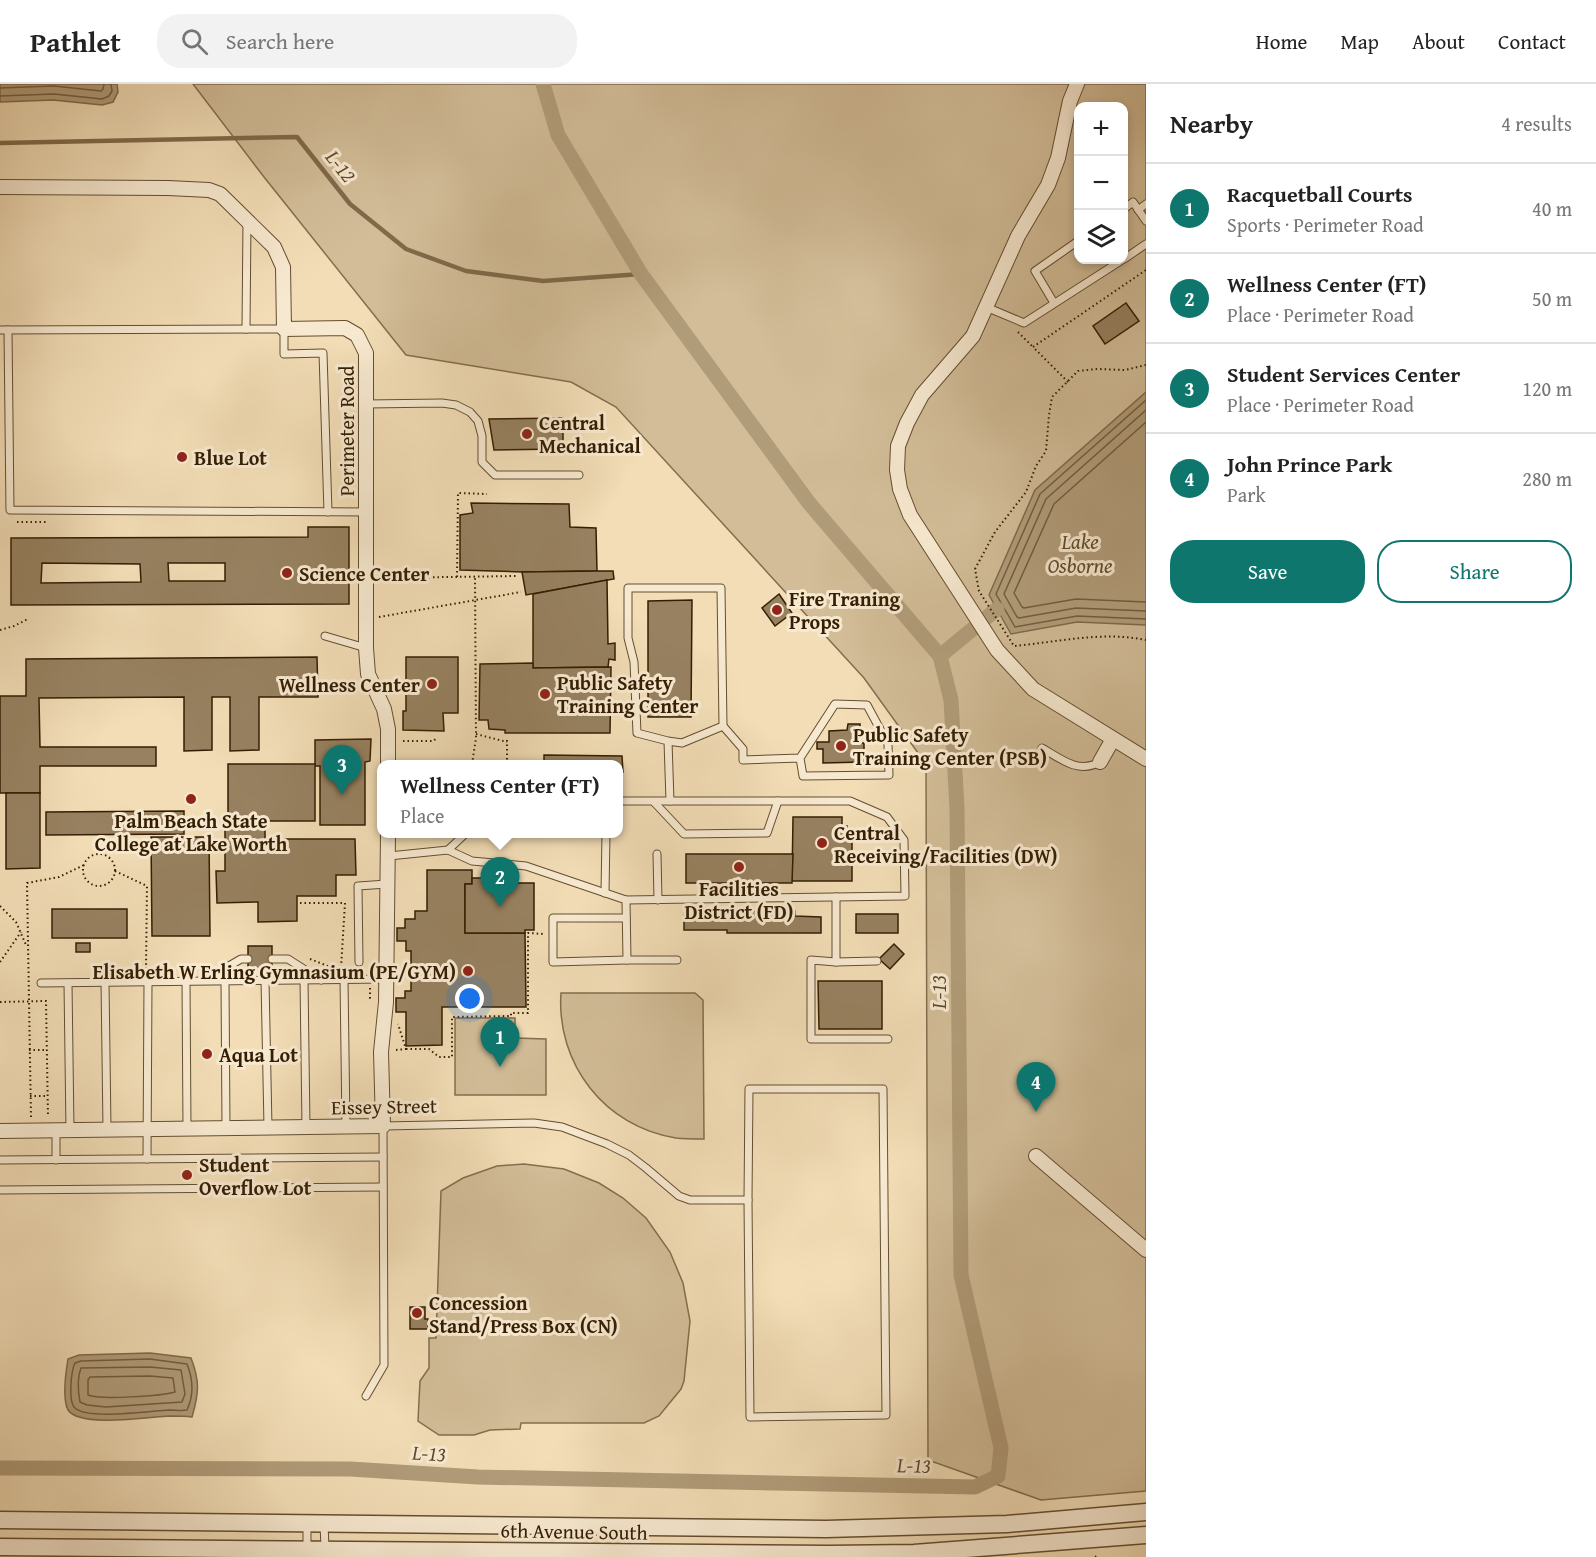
<!DOCTYPE html>
<meta charset="utf-8">
<style>
body{margin:0;font-family:"Gentium Book Plus",serif;background:#f2f2f2;color:#222}
.controls{position:absolute;right:18px;top:18px;display:grid;overflow:hidden;border-radius:12px;box-shadow:0 3px 9px #0003}
.controls button{width:54px;height:54px;display:grid;place-items:center;padding:0;border:0;border-bottom:2px solid #e0e0e0;background:#fff;color:#222;font:30px sans-serif}
.you{position:absolute;left:470px;top:915px;width:21px;height:21px;margin:-15px;border:4px solid #fff;border-radius:50%;background:#1a73e8;box-shadow:0 0 0 9px #1a73e833}
.badge{display:grid;place-items:center;width:39px;height:39px;border-radius:50%;background:#0f766e;color:#fff;font-size:20px;font-weight:700}
.pin{position:absolute;translate:-50% -50px;filter:drop-shadow(0 2px 3px #0008)}
.pin::after{content:'';position:absolute;top:32px;width:21px;height:18px;background:inherit;clip-path:polygon(0 0,100% 0,50% 100%)}
.popup{position:absolute;left:377px;top:676px;width:246px;height:78px;box-sizing:border-box;display:grid;place-content:center;border-radius:12px;background:#fff;filter:drop-shadow(0 2px 4px #0005);font-size:20px;white-space:nowrap;color:#767676}
.popup b{font-size:22px;color:#222}
.popup::after{content:'';position:absolute;left:50%;top:100%;margin-left:-12px;border:12px solid transparent;border-top-color:#fff}
.list{margin:0;padding:0;list-style:none}
h2{display:flex;justify-content:space-between;align-items:center;height:78px;margin:0;padding:0 24px;font-size:26px}
h2 small{font-size:20px;font-weight:400;color:#767676}
.list li{display:grid;grid-template-columns:39px 1fr auto;gap:18px;align-items:center;box-sizing:border-box;height:90px;padding:0 24px;border-top:2px solid #e0e0e0}
.list b{display:block;font-size:22px;white-space:nowrap}
.list p{margin:0;font-size:20px;white-space:nowrap;color:#767676}
.list em{font-size:20px;font-style:normal;color:#767676}
.actions{display:flex;gap:12px;padding:18px 24px}
.actions a{flex:1;padding:14px 0;border:2px solid #0f766e;border-radius:24px;text-align:center;font-size:21px;color:#0f766e}
.actions .main{background:#0f766e;color:#fff}
.icon{flex:none;width:33px;height:33px;fill:none;stroke:currentColor;stroke-width:2;stroke-linecap:round;stroke-linejoin:round}
.map{position:relative;flex:none;width:1146px;height:1473px;overflow:hidden}
header{display:flex;align-items:center;gap:36px;box-sizing:border-box;height:84px;padding:0 30px;background:#fff;border-bottom:2px solid #e0e0e0}
header strong{font-size:28px}
nav{display:flex;gap:33px;margin-inline-start:auto;font-size:21px}
.search{width:420px;height:54px;background:#f2f2f2;display:flex;align-items:center;gap:15px;box-sizing:border-box;padding:0 21px;border-radius:24px;color:#767676;font-size:22px}
main{display:flex}
aside{flex:1;background:#fff}
.map>svg:first-child{display:block}
.green{fill:#d2bd98;stroke:#836e4e;stroke-width:1.5;fill-rule:evenodd}
.water{fill:#b19c79;stroke:#7f6a4a;stroke-width:1.5}
.lines{fill:none;stroke-linecap:round;stroke-linejoin:round}
.shore{stroke:#725d3e;stroke-width:1.5}
.stream{stroke:#7f6a4a;stroke-width:4.5}
.canal{stroke:#b19c79;stroke-width:15}
.building{fill:#978160;stroke:#341e03;stroke-width:1.5;fill-rule:evenodd}
.service-casing{stroke:#644e30;stroke-width:9}
.minor-casing{stroke:#644e30;stroke-width:16}
.tertiary-casing{stroke:#644e30;stroke-width:19}
.path{stroke:#341e03;stroke-width:2;stroke-dasharray:1.5 3;stroke-linecap:butt}
.service{stroke:#f7e9d0;stroke-width:7}
.minor{stroke:#f7e9d0;stroke-width:14}
.tertiary{stroke:#f7e9d0;stroke-width:16}
.poi-dot{fill:#8f2418;stroke:#f7e9d0;stroke-width:2}
.labels{text-anchor:middle;dominant-baseline:central;stroke-width:6;stroke-linejoin:round;paint-order:stroke}
.poi-label{font-size:20px;font-weight:bold;fill:#341e03;stroke:#f7e9d0;text-anchor:start}
.street-label{font-size:20px;fill:#341e03;stroke:#f7e9d0}
.water-label{font-size:21px;font-style:italic;fill:#604a2c;stroke:#f7e9d0}
</style>
<header>
<strong>Pathlet</strong>
<div class="search"><svg class="icon" aria-label="search" viewBox="0 0 24 24"><circle cx="10" cy="10" r="6"/><path d="M15 15l6 6"/></svg>Search here</div>
<nav><a>Home</a><a>Map</a><a>About</a><a>Contact</a></nav>
</header>
<main>
<div class="map">
<svg width="1146" height="1473" viewBox="0 0 1146 1473">
<rect width="100%" height="100%" fill="#f2ddb6"/>
<filter id="stains"><feTurbulence type="fractalNoise" baseFrequency=".00333" numOctaves="4"/><feColorMatrix values="0 0 0 0 .2 0 0 0 0 .09 0 0 0 0 .02 0 0 0 .5 -.17"/></filter>
<radialGradient id="worn" r=".72"><stop offset=".6" stop-color="#630" stop-opacity="0"/><stop offset="1" stop-color="#630" stop-opacity=".3"/></radialGradient>
<g class="green">
<path d="M193,0h953v1407l-105,9 -113,-40 -2,-696 -62,-86 -248,-271 -45,-25 -165,-27 -142,-178zM1078,22h46v154h-46z"/>
<path d="M561,909h134l8,7 1,139c-10,0 -19,0 -28,-1 -71,-11 -120,-74 -115,-145z"/>
<path d="M455,934h60v20l31,1v56h-91z"/>
<path d="M524,1080l40,5 35,14 24,15 23,20 24,34 13,31 7,38 -6,60 -3,8 -22,27 -15,7h-123l-1,6 -30,1 -16,5h-35l-21,-14 2,-40 9,-13v-30h7l5,-147 22,-13 34,-12z"/>
</g>
<g class="water">
<path d="M0,0h117l1,8 -5,10 -11,3 -49,-5 -53,2z"/>
<path d="M1146,308v233l-69,-3 -66,12 -22,-39 46,-105z"/>
<path d="M150,1269l41,5c9,23 8,35 1,59 -7,-1 -15,-1 -23,-1 -20,1 -89,12 -101,-6 -6,-12 -2,-39 0,-51l11,-4z"/>
</g>
<g class="lines">
<g class="shore">
<path d="M0,4l54,-2 47,5 2,-2 1,-5"/>
<path d="M0,12l54,-2 48,5 7,-3 3,-5 -1,-7"/>
<path d="M1146,316l-106,94 -44,100 19,33 62,-11 69,3"/>
<path d="M1146,326l-100,89 -42,95 13,23 2,1 57,-10 70,3"/>
<path d="M1146,338l-92,82 -40,89 8,14 2,1 52,-9 70,3"/>
<path d="M150,1275l37,5c6,15 7,31 0,46 -6,1 -12,0 -18,0 -19,1 -81,10 -94,-2 -7,-6 -4,-37 0,-45l6,-2z"/>
<path d="M150,1283l31,3 4,24 -3,8 -76,5 -19,-2 -7,-3c-2,-11 -3,-24 1,-34z"/>
<path d="M150,1292l23,2 2,14c-13,4 -76,8 -87,3v-15l2,-3z"/>
</g>
<path class="stream" d="M0,59l297,-6 53,67 56,45 60,22 77,10 98,-7"/>
<g class="canal">
<path d="M940,572l57,-47"/>
<path d="M0,1384l350,1 128,8 497,10 23,-11 3,-28 -40,-173 -4,-467 -6,-108 -11,-44 -131,-153 -168,-229 -83,-139 -15,-51"/>
</g>
</g>
<g class="building">
<path d="M1126,219l13,18 -34,23 -12,-18z"/>
<path d="M563,334v31l-69,1 -5,-31z"/>
<path d="M471,419l98,1 1,23 26,1 1,43 -75,1 -62,-2v-55l13,-2z"/>
<path d="M308,443h41v77l-338,1v-67l297,-1zM42,479l98,1 1,18 -100,1zM168,479h57v18h-56z"/>
<path d="M597,487h16l1,8 -88,16 -4,-23z"/>
<path d="M607,496l1,64 7,-1v17l-6,-1 -1,8 -75,1v-74z"/>
<path d="M779,510l13,19 -17,13 -13,-18z"/>
<path d="M692,516l-1,117h-43v-116z"/>
<path d="M317,573l1,40h-59v53l-29,1v-54h-18v53l-28,1v-54l-145,1 1,49h116v19h-116v27h-40v-97h26v-37z"/>
<path d="M406,573h52v56h-15l1,18 -41,-1v-19h3z"/>
<path d="M533,579v5l78,-1 -1,66h-105v-3l-16,-1 -1,-9h-9l1,-56z"/>
<path d="M848,640h12v19h4v19l-41,1v-14h-6v-7h12v-11l18,-1z"/>
<path d="M371,655l-1,22 -5,1v63h-45v-59h-5v-26z"/>
<path d="M544,671l78,1 1,16h-5v-8h-74z"/>
<rect x="228" y="680" width="87" height="57"/>
<path d="M6,709h34v75l-34,1z"/>
<path d="M184,727v23l-138,1v-23z"/>
<path d="M793,733h49v9h5v3h3l2,3v49h-60z"/>
<path d="M225,744h40v11h90l1,36h-20v21h-39v25l-39,1v-20l-41,1 -1,-32h9z"/>
<path d="M151,753h58l1,99h-58z"/>
<path d="M686,770h107l-1,29h-106z"/>
<path d="M427,786h45v14h-7v49h60l1,74h-84v38l-36,1v-34h-10v-14h9v-7h6v-40h-5v-10h-9v-13h8v-9h10v-8h12z"/>
<path d="M472,794h25v5h37v47h-9v3h-60v-49h7z"/>
<rect x="52" y="825" width="75" height="29"/>
<path d="M728,827h67v5l26,1v16h-94v-3h-43v-17h44z"/>
<rect x="856" y="830" width="42" height="19"/>
<rect x="76" y="859" width="14" height="9"/>
<path d="M894,860l10,10 -14,15 -11,-10z"/>
<rect x="248" y="862" width="24" height="24"/>
<path d="M818,897h64v48h-63z"/>
<path d="M410,1223h15v12h3v10h-18z"/>
</g>
<g class="lines">
<g class="service-casing">
<g id="service">
<path d="M1124,125l9,-7 13,19"/>
<path d="M1138,126l8,-6"/>
<path d="M1124,175l22,-15"/>
<path d="M1054,219l-19,-32 43,-30"/>
<path d="M986,223l38,16 98,-63"/>
<path d="M246,245l1,-108"/>
<path d="M0,246l284,-1v25l39,-1 5,159"/>
<path d="M8,246l2,180 356,2"/>
<path d="M367,320l75,-1 14,2 14,7 8,9 4,15v26l13,13h84"/>
<path d="M325,552l41,12"/>
<path d="M723,642l20,23v11l57,-2 35,-54 32,1 21,39 1,31 -86,1 -3,-18"/>
<path d="M668,657l14,2 41,-17 -2,-138h-93v50l6,24 3,71 31,8 2,60"/>
<path d="M1042,664c19,11 36,26 58,14"/>
<path d="M618,717h232l37,16 17,23 1,56 -279,4"/>
<path d="M654,718l30,32 83,-1 11,-32"/>
<path d="M448,766l17,-16"/>
<path d="M657,770l1,46"/>
<path d="M389,772l59,-6 24,11 54,5 100,34 1,60h50"/>
<path d="M605,809l1,-59"/>
<path d="M836,813v65l41,-1"/>
<path d="M626,834h-73v44l74,-2"/>
<path d="M272,875h16l33,21"/>
<path d="M359,878l-1,-76 29,-2"/>
<path d="M836,878l-25,-2v79h77"/>
<path d="M205,896l36,-21h7"/>
<path d="M265,896l3,147"/>
<path d="M304,896l2,147"/>
<path d="M344,896l2,146"/>
<path d="M186,897l1,147"/>
<path d="M225,897l1,147"/>
<path d="M105,898l2,147"/>
<path d="M41,899l345,-4"/>
<path d="M68,899l2,147"/>
<path d="M749,1005h134l3,326 -136,2 -2,-217z"/>
<path d="M147,1075l1,-177"/>
<path d="M0,1076l383,-3"/>
<path d="M56,1076v-30"/>
<path d="M0,1106l383,-3"/>
<path d="M366,1312l18,-31 -1,-239 151,-3 28,4 45,17 22,11 17,13 33,28 11,4h58"/>
<path d="M307,1440v24"/>
<path d="M324,1440l1,24"/>
</g>
</g>
<g class="minor-casing">
<g id="minor">
<path d="M1077,0l-7,17 -12,57 -10,27 -30,51 -45,100 -51,59 -15,28 -9,23 -1,24 3,19 10,26 87,135 36,39 113,70"/>
<path d="M0,103l168,1 41,2 11,4 54,53 9,20 1,62 61,-1 12,7 9,18v295l2,26 16,35 4,20v35"/>
<path d="M1100,678l13,-23"/>
<path d="M0,1047l383,-5 -2,-74 5,-50 2,-168"/>
<path d="M1036,1072l110,94"/>
</g>
</g>
<g class="tertiary-casing">
<g id="tertiary">
<path d="M0,1436l826,9 181,-5 139,-12"/>
<path d="M0,1463l829,7 85,-1 232,-18"/>
</g>
</g>
<g class="path">
<path d="M1018,248l15,15"/>
<path d="M1146,281l-21,5 -28,-1 -19,2 -26,26 -3,18 -3,36 -10,15 -10,26 -31,40 -20,37 4,22 35,55c44,-4 88,-15 132,-6"/>
<path d="M1068,298l-35,-35 113,-77"/>
<path d="M17,438h30"/>
<path d="M457,493l1,-84 29,1"/>
<path d="M379,494l139,-2"/>
<path d="M379,533l142,-25"/>
<path d="M0,546l14,-4 14,-7"/>
<path d="M476,650l31,8"/>
<path d="M403,657h30l4,-3"/>
<path d="M472,680l4,-26 -1,-161"/>
<path d="M507,680v-27"/>
<circle cx="99" cy="786" r="16"/>
<path d="M115,787l32,15 -1,84"/>
<path d="M300,819h45l-4,65"/>
<path d="M0,822l16,16 10,23"/>
<path d="M310,875l23,9"/>
<path d="M0,878l21,-30"/>
<path d="M370,904v10h2"/>
<path d="M0,918l46,-1 2,116"/>
<path d="M406,965h23l10,8h13v-40l59,-1v-3h17v-80l16,1"/>
<path d="M29,966h18"/>
<path d="M396,966l10,-1 -8,-25"/>
<path d="M30,1012h18"/>
<path d="M31,1033l-4,-234 32,-6 25,-12"/>
<path d="M1095,1473l2,-1"/>
</g>
<use href="#service" class="service"/>
<use href="#minor" class="minor"/>
<use href="#tertiary" class="tertiary"/>
</g>
<g class="poi-dot">
<circle cx="527" cy="350" r="6"/>
<circle cx="182" cy="373" r="6"/>
<circle cx="287" cy="489" r="6"/>
<circle cx="777" cy="526" r="6"/>
<circle cx="432" cy="600" r="6"/>
<circle cx="545" cy="610" r="6"/>
<circle cx="841" cy="662" r="6"/>
<circle cx="191" cy="715" r="6"/>
<circle cx="822" cy="759" r="6"/>
<circle cx="739" cy="783" r="6"/>
<circle cx="468" cy="887" r="6"/>
<circle cx="207" cy="970" r="6"/>
<circle cx="187" cy="1091" r="6"/>
<circle cx="417" cy="1229" r="6"/>
</g>
<g class="labels">
<g class="poi-label">
<text x="539" y="338">Central<tspan x="539" dy="23">Mechanical</tspan></text>
<text x="194" y="373">Blue Lot</text>
<text x="299" y="489">Science Center</text>
<text x="789" y="514">Fire Traning<tspan x="789" dy="23">Props</tspan></text>
<text x="557" y="598">Public Safety<tspan x="557" dy="23">Training Center</tspan></text>
<text x="420" y="600" text-anchor="end">Wellness Center</text>
<text x="853" y="650">Public Safety<tspan x="853" dy="23">Training Center (PSB)</tspan></text>
<text x="191" y="736" text-anchor="middle">Palm Beach State<tspan x="191" dy="23">College at Lake Worth</tspan></text>
<text x="834" y="748">Central<tspan x="834" dy="23">Receiving/Facilities (DW)</tspan></text>
<text x="739" y="804" text-anchor="middle">Facilities<tspan x="739" dy="23">District (FD)</tspan></text>
<text x="456" y="887" text-anchor="end">Elisabeth W Erling Gymnasium (PE/GYM)</text>
<text x="219" y="970">Aqua Lot</text>
<text x="199" y="1080">Student<tspan x="199" dy="23">Overflow Lot</tspan></text>
<text x="429" y="1218">Concession<tspan x="429" dy="23">Stand/Press Box (CN)</tspan></text>
</g>
<g class="street-label">
<text transform="translate(346 347) rotate(-90)">Perimeter Road</text>
<text transform="translate(384 1022) rotate(-1)">Eissey Street</text>
<text transform="translate(574 1447) rotate(1)">6th Avenue South</text>
</g>
<g class="water-label">
<text transform="translate(341 82) rotate(52)">L-12</text>
<text x="1080" y="457">Lake<tspan x="1080" dy="24">Osborne</tspan></text>
<text transform="translate(938 908) rotate(-90)">L-13</text>
<text transform="translate(429 1369) rotate(3)">L-13</text>
<text transform="translate(914 1381) rotate(1)">L-13</text>
</g>
</g>
<rect width="100%" height="100%" filter="url(#stains)"/>
<rect width="100%" height="100%" fill="url(#worn)"/>
</svg>
<div class="controls">
<button>+</button>
<button>−</button>
<button><svg class="icon" aria-label="layers" viewBox="0 0 24 24"><path d="M12 4l9 5-9 5-9-5zM3 14l9 5 9-5"/></svg></button>
</div>
<div class="you"></div>
<div class="pin badge" style="left:500px;top:983px">1</div>
<div class="pin badge" style="left:500px;top:823px">2</div>
<div class="popup"><b>Wellness Center (FT)</b>Place</div>
<div class="pin badge" style="left:342px;top:711px">3</div>
<div class="pin badge" style="left:1036px;top:1028px">4</div>
</div>
<aside>
<h2>Nearby<small>4 results</small></h2>
<ul class="list">
<li><span class="badge">1</span><div><b>Racquetball Courts</b><p>Sports · Perimeter Road</p></div><em>40 m</em></li>
<li><span class="badge">2</span><div><b>Wellness Center (FT)</b><p>Place · Perimeter Road</p></div><em>50 m</em></li>
<li><span class="badge">3</span><div><b>Student Services Center</b><p>Place · Perimeter Road</p></div><em>120 m</em></li>
<li><span class="badge">4</span><div><b>John Prince Park</b><p>Park</p></div><em>280 m</em></li>
</ul>
<div class="actions"><a class="main">Save</a><a>Share</a></div>
</aside>
</main>
